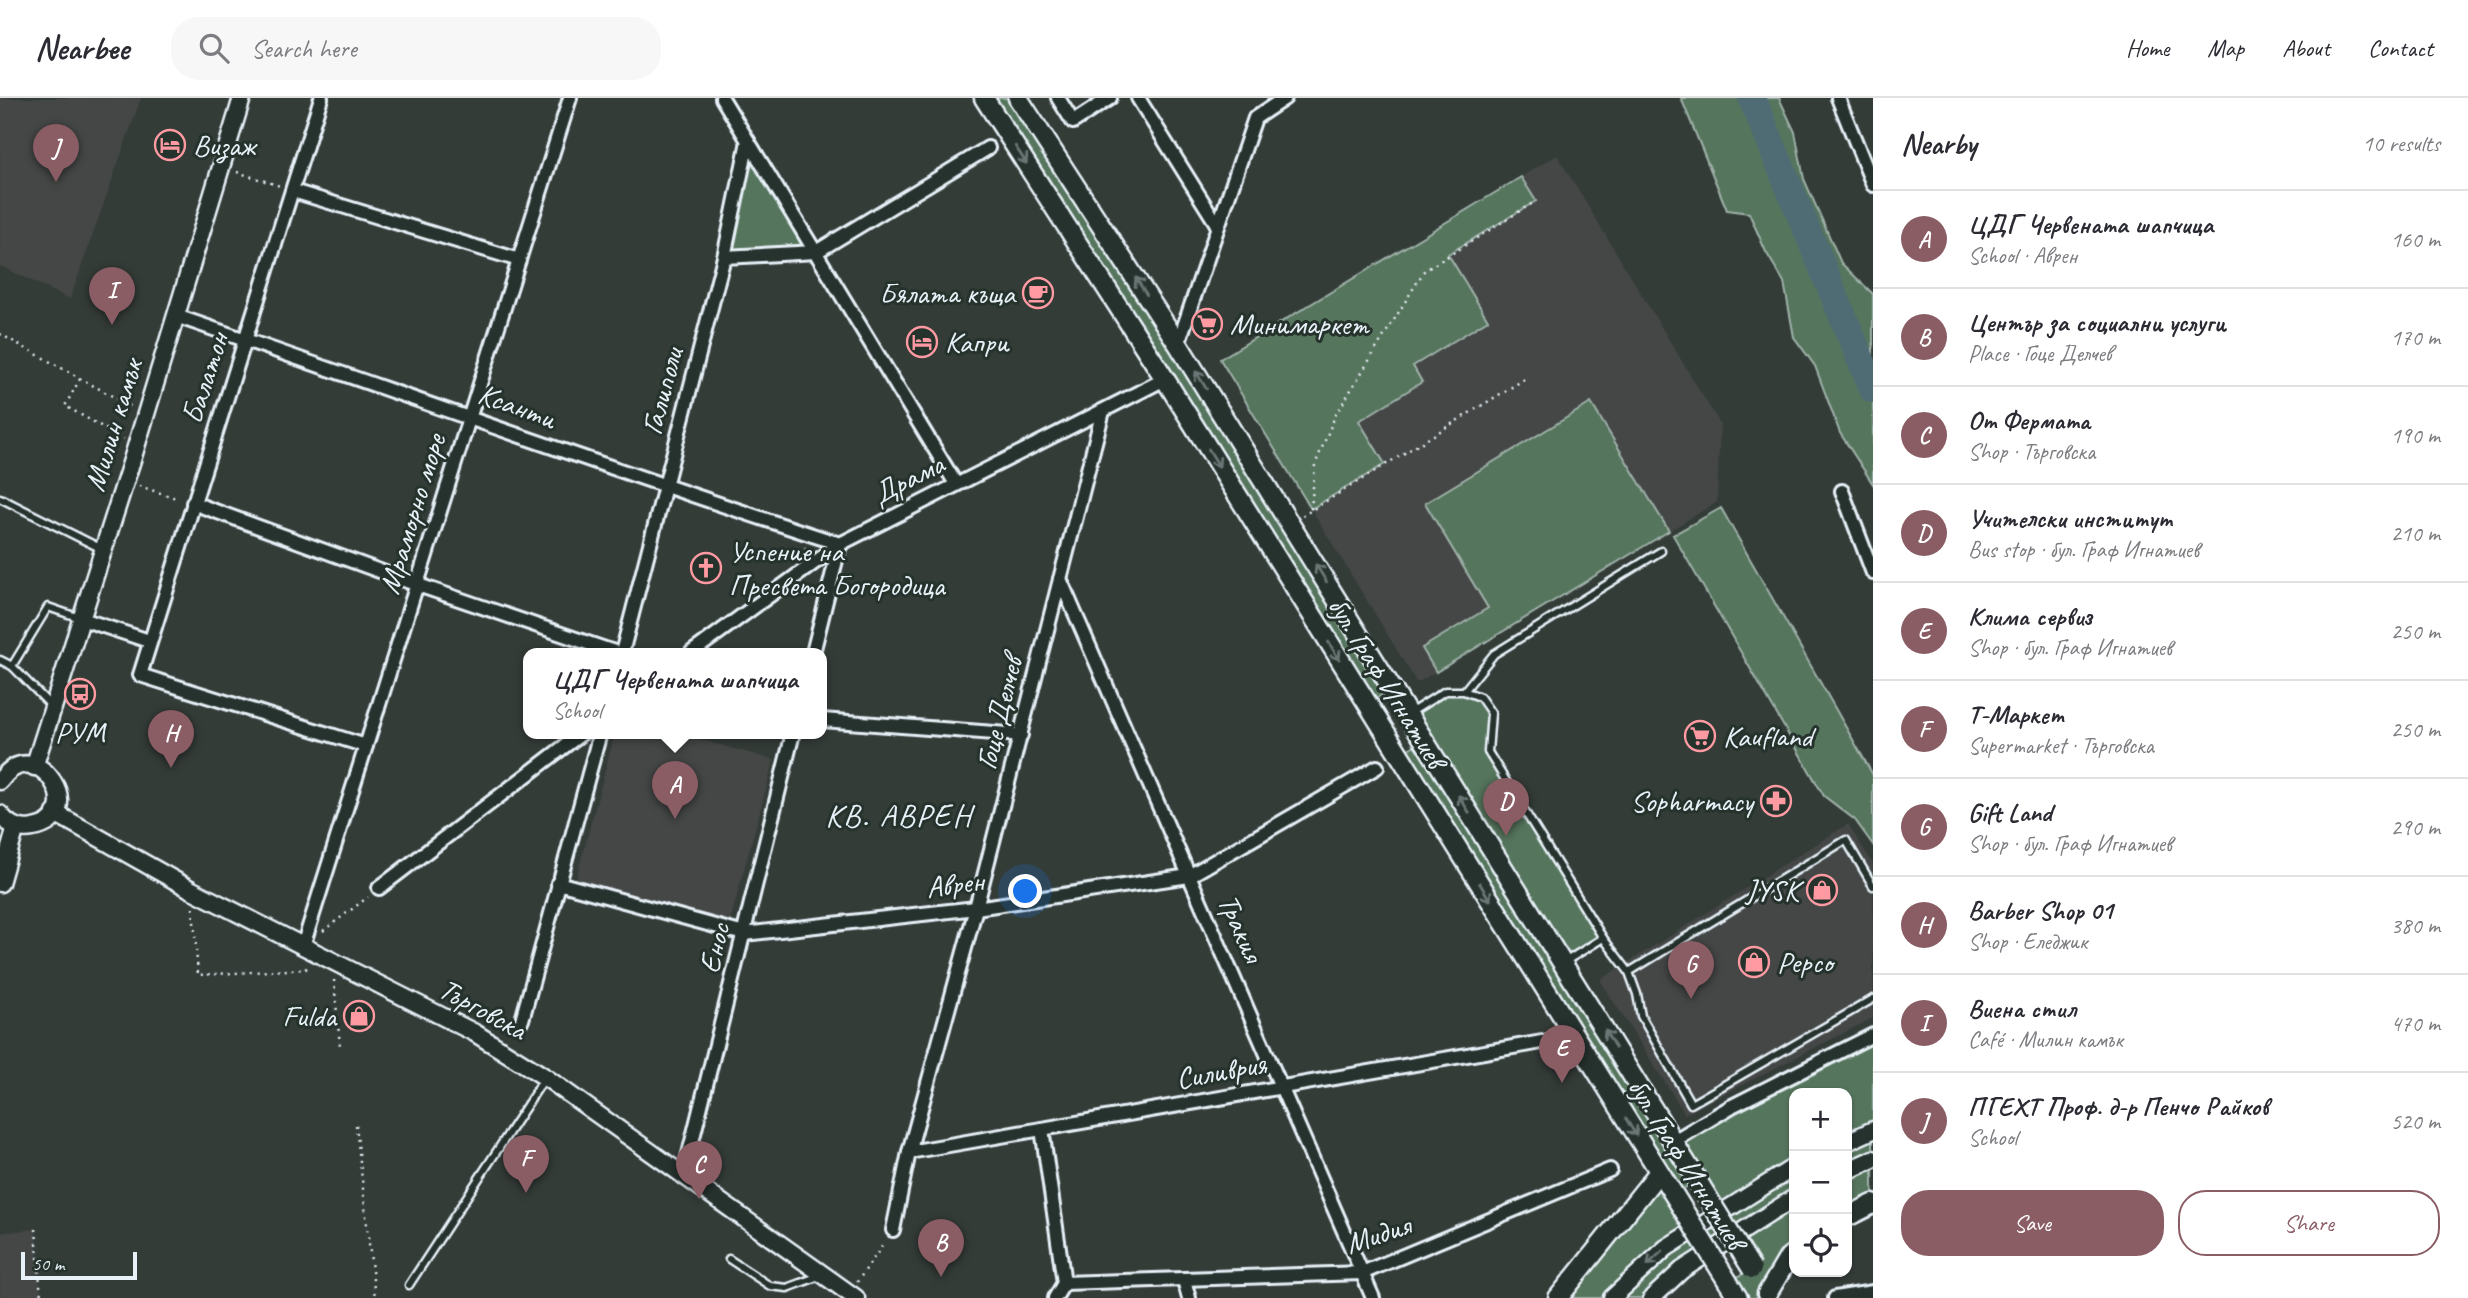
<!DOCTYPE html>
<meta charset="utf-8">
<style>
body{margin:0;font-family:Caveat,sans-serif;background:#f7f7f7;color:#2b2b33}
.controls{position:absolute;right:21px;bottom:21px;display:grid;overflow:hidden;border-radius:14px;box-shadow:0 2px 5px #0004}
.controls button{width:63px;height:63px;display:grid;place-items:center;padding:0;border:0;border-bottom:2px solid #e1e1e2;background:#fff;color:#2b2b33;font:35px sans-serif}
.scale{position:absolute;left:21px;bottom:18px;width:116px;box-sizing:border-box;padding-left:7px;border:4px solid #e8f1f8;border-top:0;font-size:19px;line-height:24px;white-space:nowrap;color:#e8f1f8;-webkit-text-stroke:5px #26332d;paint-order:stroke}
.you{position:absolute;left:1026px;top:794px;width:24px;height:24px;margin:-18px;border:5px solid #fff;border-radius:50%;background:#1a73e8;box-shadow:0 0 0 10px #1a73e833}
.badge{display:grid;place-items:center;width:46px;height:46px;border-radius:50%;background:#8a5d65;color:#fff;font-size:23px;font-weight:700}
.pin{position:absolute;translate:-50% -58px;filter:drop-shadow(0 2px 4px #0008)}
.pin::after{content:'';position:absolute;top:37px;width:24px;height:21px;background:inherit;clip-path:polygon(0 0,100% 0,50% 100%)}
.popup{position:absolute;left:523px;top:550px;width:304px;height:91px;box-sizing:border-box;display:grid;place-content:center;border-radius:14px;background:#fff;filter:drop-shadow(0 2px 5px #0005);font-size:23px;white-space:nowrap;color:#7c7c81}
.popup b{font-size:26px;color:#2b2b33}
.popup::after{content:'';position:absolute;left:50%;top:100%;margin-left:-14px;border:14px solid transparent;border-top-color:#fff}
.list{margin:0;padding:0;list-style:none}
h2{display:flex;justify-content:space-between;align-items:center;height:91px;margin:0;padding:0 28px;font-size:30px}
h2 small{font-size:23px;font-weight:400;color:#7c7c81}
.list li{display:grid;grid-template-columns:46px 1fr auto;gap:21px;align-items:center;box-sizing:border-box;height:98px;padding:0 28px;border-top:2px solid #e1e1e2}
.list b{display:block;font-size:26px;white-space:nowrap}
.list p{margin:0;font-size:23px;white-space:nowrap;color:#7c7c81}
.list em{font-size:23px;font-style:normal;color:#7c7c81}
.actions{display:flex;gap:14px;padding:21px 28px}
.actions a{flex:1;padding:16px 0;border:2px solid #8a5d65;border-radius:28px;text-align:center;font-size:24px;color:#8a5d65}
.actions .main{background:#8a5d65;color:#fff}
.icon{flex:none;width:38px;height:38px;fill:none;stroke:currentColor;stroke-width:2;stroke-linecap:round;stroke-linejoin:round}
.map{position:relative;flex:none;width:1873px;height:1200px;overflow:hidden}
header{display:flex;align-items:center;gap:42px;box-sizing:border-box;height:98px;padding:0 35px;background:#fff;border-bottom:2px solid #e1e1e2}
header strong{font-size:33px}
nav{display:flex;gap:38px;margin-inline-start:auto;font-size:24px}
.search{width:490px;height:63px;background:#f7f7f7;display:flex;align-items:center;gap:18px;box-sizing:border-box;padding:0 24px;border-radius:28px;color:#7c7c81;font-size:26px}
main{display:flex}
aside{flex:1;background:#fff}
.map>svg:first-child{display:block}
.built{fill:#444746}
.green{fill:#56745d;stroke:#9fb2aa;stroke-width:2;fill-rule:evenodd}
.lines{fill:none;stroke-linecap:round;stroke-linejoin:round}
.river{stroke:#4f6c75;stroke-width:28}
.service-casing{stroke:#e8f1f8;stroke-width:11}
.minor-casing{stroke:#e8f1f8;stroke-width:18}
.tertiary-casing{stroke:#e8f1f8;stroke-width:21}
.secondary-casing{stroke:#e8f1f8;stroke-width:23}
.path{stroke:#e8f1f8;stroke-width:2.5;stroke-dasharray:2 5;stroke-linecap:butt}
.service{stroke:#26332d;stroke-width:6}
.minor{stroke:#26332d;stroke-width:12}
.tertiary{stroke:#26332d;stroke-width:16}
.secondary{stroke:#26332d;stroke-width:18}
.secondary-bridge-casing{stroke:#e8f1f8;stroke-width:23;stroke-linecap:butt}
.secondary-bridge{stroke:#26332d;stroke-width:18}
.oneway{stroke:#6a7674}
.labels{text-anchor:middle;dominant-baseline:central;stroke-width:6;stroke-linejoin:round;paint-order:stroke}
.poi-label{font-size:30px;fill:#e8f1f8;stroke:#26332d;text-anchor:start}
.street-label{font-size:30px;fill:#e8f1f8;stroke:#26332d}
.neighbourhood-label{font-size:32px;letter-spacing:2px;fill:#e8f1f8;stroke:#26332d}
</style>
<header>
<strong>Nearbee</strong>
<div class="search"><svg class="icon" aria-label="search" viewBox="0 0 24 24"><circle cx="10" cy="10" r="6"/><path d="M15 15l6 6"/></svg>Search here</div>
<nav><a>Home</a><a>Map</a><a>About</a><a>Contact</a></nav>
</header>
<main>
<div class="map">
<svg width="1873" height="1200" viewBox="0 0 1873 1200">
<rect width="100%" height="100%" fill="#343c38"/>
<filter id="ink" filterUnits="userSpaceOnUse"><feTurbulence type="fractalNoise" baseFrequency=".0143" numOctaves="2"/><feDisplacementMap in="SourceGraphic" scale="14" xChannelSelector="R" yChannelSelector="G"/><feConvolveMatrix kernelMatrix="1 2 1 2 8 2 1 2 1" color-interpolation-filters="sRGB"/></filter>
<g filter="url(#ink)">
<g class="built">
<path d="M0,0h141l-71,201 -70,-33z"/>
<path d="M1557,57l163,269 -3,78 -300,181 -197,-324z"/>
<path d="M615,635h62l97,27 -44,161 -154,-42z"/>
<path d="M1848,726l25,40v154l-188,96 -85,-134z"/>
<path d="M36,1131l5,69h-41v-65z"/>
</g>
<g class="green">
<path d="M984,0h34l374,590 -24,16z"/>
<path d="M1681,0h98l16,34 9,47 37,84 32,31v190l-33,-51 -25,-67 -21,-29 -10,-55 -18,-30 -17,-39 -22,-3z"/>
<path d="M748,43l68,111 -92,5z"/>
<path d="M1521,79l15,24 -88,53 40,66 -75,46 9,16 -63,39 26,43 -74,45 -91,-150z"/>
<path d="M1591,305l78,128 -233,141 -14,-24 66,-40 -63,-105z"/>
<path d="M1721,410l152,267v70l-18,-25 -31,-24 -151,-261z"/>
<path d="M1445,593h19l16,6 11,16 -3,39 115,186 -40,25 111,177 199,-105v169l-26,13v-124h-53v160l-24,45h-32l-10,-16 24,-13 -19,-31 -81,60h-94l101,-126 -260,-418 25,-14 -16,-26zM1697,1082l22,34 -32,19 -13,-38z"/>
</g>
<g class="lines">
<path class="river" d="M1752,0l121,291"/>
<g class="service-casing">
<g id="service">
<path d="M0,400l102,51"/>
<path d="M0,562l12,6"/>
<path d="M1464,593l30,-37 167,-103"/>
<path d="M52,609l-40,-41 36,-59 32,11"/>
<path d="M1410,615l35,-22h19l16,6 11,16 -3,39 115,186 -40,25"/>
<path d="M1873,788l-27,-46 -217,132 8,22 4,22 50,88 182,-105"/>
<path d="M1603,840l26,34"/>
<path d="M729,1161l41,27 17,2 35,-13"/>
<path d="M409,1187l135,-206"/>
</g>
</g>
<g class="minor-casing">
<g id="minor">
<path d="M321,0l-181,577 226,71"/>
<path d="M722,0l234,386"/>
<path d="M1058,0l15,24 37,-24"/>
<path d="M1138,0l80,128"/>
<path d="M1838,0l35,87"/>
<path d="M293,93l226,69"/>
<path d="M724,159l92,-5 172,-104"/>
<path d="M176,218c221,76 441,156 664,228l-27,109"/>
<path d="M1178,246l77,-226 30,-20"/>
<path d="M1842,393l31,82"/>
<path d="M193,405l225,82 199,68"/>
<path d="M1060,481l313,719"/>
<path d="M82,521l67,22"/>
<path d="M622,555l102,-396 24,-116"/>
<path d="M691,555l149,-109 325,-165"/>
<path d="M822,622l199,15"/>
<path d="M558,785l186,51 232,-26 213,-32 188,-109"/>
<path d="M379,790l203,-155"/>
<path d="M303,848l267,-848"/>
<path d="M522,922l78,-287"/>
<path d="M1042,1031l22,154 -9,15"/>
<path d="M1674,1043l58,-35 141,-71"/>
<path d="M909,1054l633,-110"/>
<path d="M684,1076l109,-441"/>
<path d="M893,1132l16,-78 67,-244 127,-497"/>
<path d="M1184,1182l5,18"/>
<path d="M1064,1185l298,-10 248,-103"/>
<path d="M1835,1200l38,-6"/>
</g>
</g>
<g class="tertiary-casing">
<g id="tertiary">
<path d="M34,669l98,-307 110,-362"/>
<path d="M0,683c37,-53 92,37 33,47 -14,3 -25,-3 -33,-14"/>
<path d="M55,715l137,77 283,143 70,44 311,221"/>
<path d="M0,785l16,-56"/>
<path d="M1847,1044l26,-12"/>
<path d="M1847,1073l26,-12"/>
<path d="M1612,1200l54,-50 128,-81"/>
<path d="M1652,1200l30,-28 112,-72"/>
</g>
</g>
<g class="secondary-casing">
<g id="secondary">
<path d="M984,0l181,281 509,816"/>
<path d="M1018,0l160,246 519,836"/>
<path d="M1847,1119l26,-13"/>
<path d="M1728,1184l10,16"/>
<path d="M1767,1196l22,-37 5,-4"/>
<path d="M1558,1200l101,-126"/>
</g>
</g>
<g class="path">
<path d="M237,74l43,14"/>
<path d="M0,236l132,73"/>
<path d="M80,281l-15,27 59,33"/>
<path d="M139,388l40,13"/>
<path d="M1311,411l4,-44 20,-49 89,-145 112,-70"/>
<path d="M1302,418l226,-139"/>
<path d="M742,458l64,-8"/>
<path d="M193,810l5,67 108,-6v-4"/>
<path d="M323,833l45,-34"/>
<path d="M334,882l6,66"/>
<path d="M356,1027l19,173"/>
<path d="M36,1131l5,69"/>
<path d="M857,1184l28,-40"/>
</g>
<use href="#service" class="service"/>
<use href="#minor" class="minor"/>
<use href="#tertiary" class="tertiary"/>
<use href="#secondary" class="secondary"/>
<g class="secondary-bridge-casing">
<g id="secondary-bridge">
<path d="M1697,1082l55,89"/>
<path d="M1674,1097l54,87"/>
</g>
</g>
<use href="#secondary-bridge" class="secondary-bridge"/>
</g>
<defs><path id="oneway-shaft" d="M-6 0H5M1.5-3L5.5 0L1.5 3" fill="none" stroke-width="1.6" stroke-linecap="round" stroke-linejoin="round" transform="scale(1.75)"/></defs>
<g class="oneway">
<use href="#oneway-shaft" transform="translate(1021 57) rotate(57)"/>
<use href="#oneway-shaft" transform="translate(1141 188) rotate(-123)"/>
<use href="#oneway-shaft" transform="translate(1201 282) rotate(-122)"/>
<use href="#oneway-shaft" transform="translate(1214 360) rotate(58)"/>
<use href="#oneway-shaft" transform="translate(1321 475) rotate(-122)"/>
<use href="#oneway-shaft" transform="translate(1334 553) rotate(58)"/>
<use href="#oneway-shaft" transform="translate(1464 706) rotate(-122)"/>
<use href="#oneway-shaft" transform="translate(1485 794) rotate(58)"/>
<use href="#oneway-shaft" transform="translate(1610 941) rotate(-122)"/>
<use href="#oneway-shaft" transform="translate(1631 1029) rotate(58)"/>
<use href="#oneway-shaft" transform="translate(1655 1160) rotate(137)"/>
</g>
</g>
<defs>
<g id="hotel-ring" transform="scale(1.575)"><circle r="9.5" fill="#26332d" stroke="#ff9aa2" stroke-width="1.5"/><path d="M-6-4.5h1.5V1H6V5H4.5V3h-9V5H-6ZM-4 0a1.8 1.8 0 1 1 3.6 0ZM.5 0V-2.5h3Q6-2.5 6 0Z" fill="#ff9aa2"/></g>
<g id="cafe-ring" transform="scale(1.575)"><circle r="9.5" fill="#26332d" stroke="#ff9aa2" stroke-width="1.5"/><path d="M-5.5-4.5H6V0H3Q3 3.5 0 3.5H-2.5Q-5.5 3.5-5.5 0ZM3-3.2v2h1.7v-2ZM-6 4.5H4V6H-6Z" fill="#ff9aa2"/></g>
<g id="supermarket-ring" transform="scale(1.575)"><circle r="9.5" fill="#26332d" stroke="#ff9aa2" stroke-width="1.5"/><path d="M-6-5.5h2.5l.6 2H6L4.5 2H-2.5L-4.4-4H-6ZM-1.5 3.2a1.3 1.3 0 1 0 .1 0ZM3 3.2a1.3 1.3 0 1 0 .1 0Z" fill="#ff9aa2"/></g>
<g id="church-ring" transform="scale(1.575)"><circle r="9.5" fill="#26332d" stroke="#ff9aa2" stroke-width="1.5"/><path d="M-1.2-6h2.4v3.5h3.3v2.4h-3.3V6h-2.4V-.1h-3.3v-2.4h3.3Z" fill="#ff9aa2"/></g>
<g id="bus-ring" transform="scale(1.575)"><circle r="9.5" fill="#26332d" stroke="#ff9aa2" stroke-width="1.5"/><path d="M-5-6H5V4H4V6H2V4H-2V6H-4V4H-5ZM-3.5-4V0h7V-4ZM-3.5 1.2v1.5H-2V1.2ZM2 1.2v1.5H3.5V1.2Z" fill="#ff9aa2"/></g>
<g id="pharmacy-ring" transform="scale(1.575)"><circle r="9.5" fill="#26332d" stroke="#ff9aa2" stroke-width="1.5"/><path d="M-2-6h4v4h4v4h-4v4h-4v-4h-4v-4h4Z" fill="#ff9aa2"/></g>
<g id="shop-ring" transform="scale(1.575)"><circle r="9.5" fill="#26332d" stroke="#ff9aa2" stroke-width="1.5"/><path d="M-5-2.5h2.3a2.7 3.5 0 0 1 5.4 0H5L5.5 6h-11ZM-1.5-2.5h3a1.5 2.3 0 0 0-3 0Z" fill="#ff9aa2"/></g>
</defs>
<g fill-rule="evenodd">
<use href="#hotel-ring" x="170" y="47"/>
<use href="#cafe-ring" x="1038" y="195"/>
<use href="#supermarket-ring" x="1207" y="226"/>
<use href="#hotel-ring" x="922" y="244"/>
<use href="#church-ring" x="706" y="470"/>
<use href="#bus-ring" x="80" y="596"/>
<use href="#supermarket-ring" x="1700" y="638"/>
<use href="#pharmacy-ring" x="1776" y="703"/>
<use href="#shop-ring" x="1822" y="792"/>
<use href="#shop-ring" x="1754" y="864"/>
<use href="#shop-ring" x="359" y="918"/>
</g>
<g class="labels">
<g class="poi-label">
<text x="193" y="47">Визаж</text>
<text x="1015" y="195" text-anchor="end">Бялата къща</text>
<text x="1230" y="226">Минимаркет</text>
<text x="945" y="244">Капри</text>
<text x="729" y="453">Успение на<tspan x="729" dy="34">Пресвета Богородица</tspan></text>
<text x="80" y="634" text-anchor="middle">РУМ</text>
<text x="1723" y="638">Kaufland</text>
<text x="1753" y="703" text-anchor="end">Sopharmacy</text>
<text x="1799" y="792" text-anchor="end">JYSK</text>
<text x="1777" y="864">Pepco</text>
<text x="336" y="918" text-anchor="end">Fulda</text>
</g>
<g class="street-label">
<text transform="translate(205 280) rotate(-72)">Балатон</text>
<text transform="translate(662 293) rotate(-75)">Галиполи</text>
<text transform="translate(517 308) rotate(20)">Ксанти</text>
<text transform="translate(113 327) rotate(-73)">Милин камък</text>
<text transform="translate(908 381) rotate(-27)">Драма</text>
<text transform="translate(412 416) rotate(-73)">Мраморно море</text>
<text transform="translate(1387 584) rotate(58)">бул. Граф Игнатиев</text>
<text transform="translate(999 615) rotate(-76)">Гоце Делчев</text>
<text transform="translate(955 786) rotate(-7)">Аврен</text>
<text transform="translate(1241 830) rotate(66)">Тракия</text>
<text transform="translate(714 850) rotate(-76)">Енос</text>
<text transform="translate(483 911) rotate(29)">Търговска</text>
<text transform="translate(1221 973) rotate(-10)">Силиврия</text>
<text transform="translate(1687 1065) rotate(58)">бул. Граф Игнатиев</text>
<text transform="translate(1378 1136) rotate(-18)">Мидия</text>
</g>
<g class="neighbourhood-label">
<text x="899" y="717">КВ. АВРЕН</text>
</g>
</g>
</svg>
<div class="controls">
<button>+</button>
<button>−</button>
<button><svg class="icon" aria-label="locate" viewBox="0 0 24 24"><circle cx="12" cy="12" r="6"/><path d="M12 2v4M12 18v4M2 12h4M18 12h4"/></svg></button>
</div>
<div class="scale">50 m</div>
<div class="you"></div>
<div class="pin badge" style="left:675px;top:721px">A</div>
<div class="popup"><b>ЦДГ Червената шапчица</b>School</div>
<div class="pin badge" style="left:941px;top:1179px">B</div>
<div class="pin badge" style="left:699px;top:1101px">C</div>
<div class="pin badge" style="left:1506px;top:738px">D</div>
<div class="pin badge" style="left:1562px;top:985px">E</div>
<div class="pin badge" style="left:526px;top:1095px">F</div>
<div class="pin badge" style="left:1691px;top:901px">G</div>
<div class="pin badge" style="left:171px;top:670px">H</div>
<div class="pin badge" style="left:112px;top:227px">I</div>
<div class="pin badge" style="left:56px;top:84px">J</div>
</div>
<aside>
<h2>Nearby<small>10 results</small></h2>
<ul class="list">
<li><span class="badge">A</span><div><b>ЦДГ Червената шапчица</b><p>School · Аврен</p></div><em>160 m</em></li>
<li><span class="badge">B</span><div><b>Център за социални услуги</b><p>Place · Гоце Делчев</p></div><em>170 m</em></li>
<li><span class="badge">C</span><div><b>От Фермата</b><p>Shop · Търговска</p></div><em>190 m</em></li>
<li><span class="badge">D</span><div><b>Учителски институт</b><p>Bus stop · бул. Граф Игнатиев</p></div><em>210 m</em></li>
<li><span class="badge">E</span><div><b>Клима сервиз</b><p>Shop · бул. Граф Игнатиев</p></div><em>250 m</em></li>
<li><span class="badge">F</span><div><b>Т-Маркет</b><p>Supermarket · Търговска</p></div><em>250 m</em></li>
<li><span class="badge">G</span><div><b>Gift Land</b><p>Shop · бул. Граф Игнатиев</p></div><em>290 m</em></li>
<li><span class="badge">H</span><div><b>Barber Shop 01</b><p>Shop · Еледжик</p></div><em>380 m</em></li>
<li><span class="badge">I</span><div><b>Виена стил</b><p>Café · Милин камък</p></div><em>470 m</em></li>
<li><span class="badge">J</span><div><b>ПГЕХТ Проф. д-р Пенчо Райков</b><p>School</p></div><em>520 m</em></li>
</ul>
<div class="actions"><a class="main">Save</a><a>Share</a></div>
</aside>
</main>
